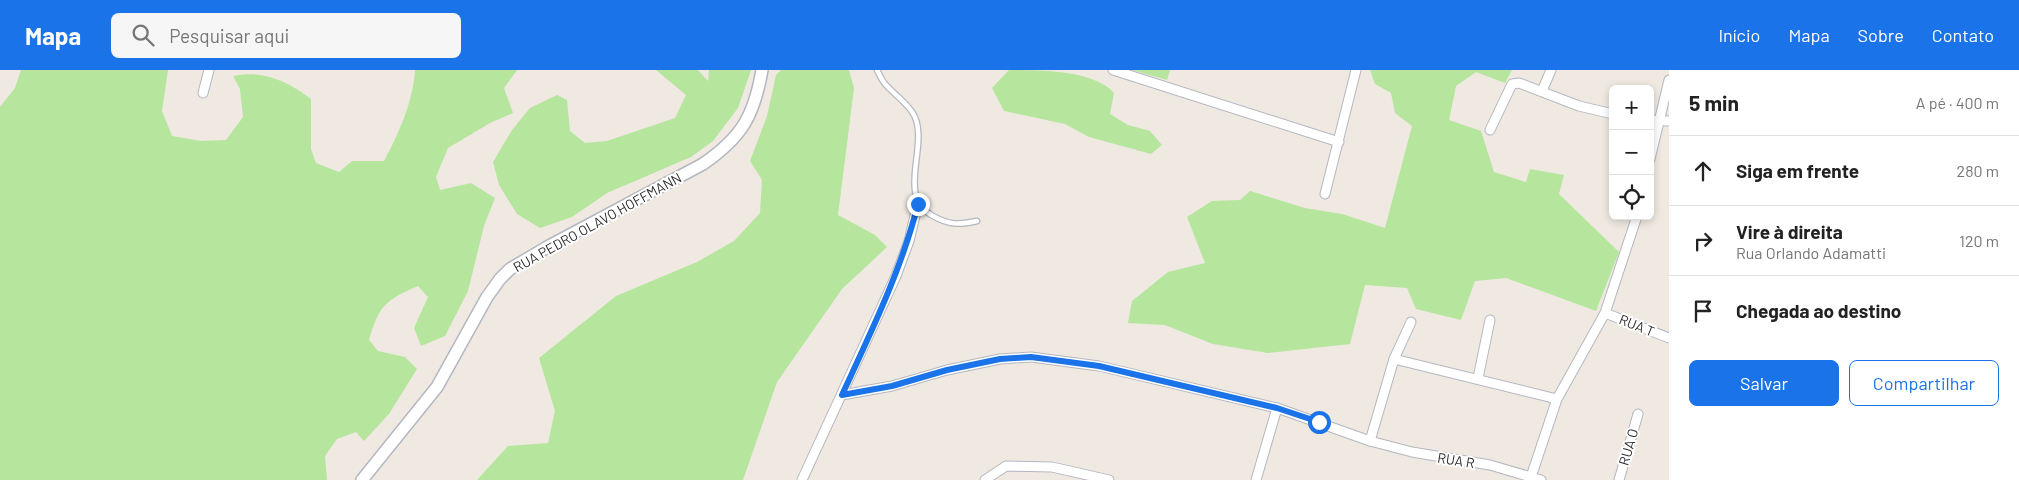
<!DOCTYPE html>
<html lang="pt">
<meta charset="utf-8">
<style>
body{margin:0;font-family:Barlow,sans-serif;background:#f6f6f6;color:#222}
.controls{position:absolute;right:15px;top:15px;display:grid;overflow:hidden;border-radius:8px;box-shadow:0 2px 8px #0003}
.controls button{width:45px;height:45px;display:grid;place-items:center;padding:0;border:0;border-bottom:1px solid #e0e0e0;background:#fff;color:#222;font:25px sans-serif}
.stop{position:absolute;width:15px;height:15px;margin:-11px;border:4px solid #1a73e8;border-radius:50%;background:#fff}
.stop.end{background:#1a73e8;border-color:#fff;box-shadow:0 1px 5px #0008}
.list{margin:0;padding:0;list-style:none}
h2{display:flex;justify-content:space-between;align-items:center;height:65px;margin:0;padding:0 20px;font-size:21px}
h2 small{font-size:16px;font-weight:400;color:#767676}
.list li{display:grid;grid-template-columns:32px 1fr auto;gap:15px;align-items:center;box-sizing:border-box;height:70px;padding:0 20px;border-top:1px solid #e0e0e0}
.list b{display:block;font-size:19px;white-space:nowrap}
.list p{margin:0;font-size:16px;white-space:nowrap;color:#767676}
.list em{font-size:16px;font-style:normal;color:#767676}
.actions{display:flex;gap:10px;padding:15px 20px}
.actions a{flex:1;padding:11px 0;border:1px solid #1a73e8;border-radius:8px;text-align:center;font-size:18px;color:#1a73e8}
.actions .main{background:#1a73e8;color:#fff}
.icon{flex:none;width:28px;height:28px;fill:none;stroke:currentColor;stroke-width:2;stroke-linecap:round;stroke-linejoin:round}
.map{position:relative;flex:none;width:1669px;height:410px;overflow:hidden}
header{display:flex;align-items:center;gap:30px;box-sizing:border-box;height:70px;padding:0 25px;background:#1a73e8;color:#fff}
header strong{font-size:24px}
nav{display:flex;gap:28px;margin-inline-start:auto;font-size:18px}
.search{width:350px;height:45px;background:#f6f6f6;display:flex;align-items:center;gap:12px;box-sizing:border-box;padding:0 18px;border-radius:8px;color:#767676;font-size:19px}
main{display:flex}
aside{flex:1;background:#fff}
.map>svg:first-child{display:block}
.green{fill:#b6e59e}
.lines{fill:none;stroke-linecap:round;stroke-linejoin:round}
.service-casing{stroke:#b4b7c1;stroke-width:7}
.minor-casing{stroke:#b4b7c1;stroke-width:11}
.tertiary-casing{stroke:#b4b7c1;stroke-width:14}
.service{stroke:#fff;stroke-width:4.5}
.minor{stroke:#fff;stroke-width:9}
.tertiary{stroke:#fff;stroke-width:11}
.route{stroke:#1a73e8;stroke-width:6}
.labels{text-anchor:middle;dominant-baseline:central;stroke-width:4;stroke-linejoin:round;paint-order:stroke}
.street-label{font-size:14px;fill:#2e2e2e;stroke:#fff}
</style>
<header>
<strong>Mapa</strong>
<div class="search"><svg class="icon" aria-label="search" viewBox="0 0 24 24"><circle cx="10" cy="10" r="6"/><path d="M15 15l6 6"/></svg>Pesquisar aqui</div>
<nav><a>Início</a><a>Mapa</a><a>Sobre</a><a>Contato</a></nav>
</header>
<main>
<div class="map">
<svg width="1669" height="410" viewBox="0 0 1669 410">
<rect width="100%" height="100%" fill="#efe9e1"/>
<g class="green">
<path d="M21,0h147l-6,41 10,25 29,5 25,-1 17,-23 -3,-28 -7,-13c31,-6 54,5 78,23v50l5,14 23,9 13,-11h32c15,-28 29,-59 31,-91h102l-13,18 9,25 -23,10 -42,25 -12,29 4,13 31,-7 24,15 -11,28 -16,65 -23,45 -24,10 -7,-18 14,-31 -10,-11c-33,14 -39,20 -49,54l9,11 27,6 12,12 -28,45 -25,27 -8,-9 -19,7 -12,17 2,24h-327v-373l15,-19z"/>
<path d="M656,0h42l10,11 1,-11h42l-13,38 -25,33 -22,16 -84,36 -35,24 -32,11 -23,-14 -18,-29 -6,-23 19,-32 18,-22 27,-13 10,5 3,31 15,12 22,-2 68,-23 11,-23z"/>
<path d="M781,0h68l5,18 -16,127 37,20 12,12 -45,42 -65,93 -34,98h-266l31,-34 40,-3 7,-32 -16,-53 77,-62 81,-34 37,-21 26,-28 2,-33 -12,-19 17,-45 9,-41z"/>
<path d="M1009,0c32,0 85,0 105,23l-4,21 18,11 22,6 12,14 -11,9 -62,-17 -24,-13 -61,-13 -12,-23z"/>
<path d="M1132,0h38l-3,10z"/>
<path d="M1370,0h142l-7,13 -29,-11 -20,14 -7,34 32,11 13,41 32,10 4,-13 34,6 -5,19 60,58 -23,59 -90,-33 -31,3 -14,39 -45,-11 -9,-21 -42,-3 -15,59 -82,9 -55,-9 -48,-19 -37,-2 4,-22 36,-29 37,-9 -18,-46 25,-16 28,-1 10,-9 55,17 37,6 43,14 27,-102 -17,-13 -4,-20 -16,-9z"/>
</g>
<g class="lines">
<g class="service-casing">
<path id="service" d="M877,0c3,5 5,12 10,16 9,10 23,19 28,31 13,32 -19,80 18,99 16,9 26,9 44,5"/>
</g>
<g class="minor-casing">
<g id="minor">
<path d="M1113,0l226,72"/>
<path d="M1542,21l9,-21"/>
<path d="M203,23l6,-23"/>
<path d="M1650,50l19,1"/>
<path d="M1490,60l22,-46 7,-1 60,23 34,8"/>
<path d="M1650,89l19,-79"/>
<path d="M1325,124l31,-124"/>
<path d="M1605,243l64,25"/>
<path d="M1394,289l17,-37"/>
<path d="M1478,308l12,-58"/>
<path d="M842,325l50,-9 55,-16 53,-11 31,-2 68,9 178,42 93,33 42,11 78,13 51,15"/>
<path d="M1370,371l24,-82 163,40"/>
<path d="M1531,407l26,-78 48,-86 32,-97"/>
<path d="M802,410l94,-204 13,-35 9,-38"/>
<path d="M985,410l21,-14 46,1 57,13"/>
<path d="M1256,410l21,-72"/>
<path d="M1619,410l19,-66"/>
</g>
</g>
<g class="tertiary-casing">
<path id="tertiary" d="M362,410l75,-93 50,-90 13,-18 10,-10 39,-23 154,-82c39,-27 51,-48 59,-94"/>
</g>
<use href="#service" class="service"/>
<use href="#minor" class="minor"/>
<use href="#tertiary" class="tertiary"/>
</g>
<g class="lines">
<path class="route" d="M918,134c-17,67 -47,128 -76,191l50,-9 55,-16 53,-11 31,-2 68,9 178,42 42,14"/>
</g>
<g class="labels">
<g class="street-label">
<text transform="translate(597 152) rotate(-29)">RUA PEDRO OLAVO HOFFMANN</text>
<text transform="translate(1637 255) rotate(22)">RUA T</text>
<text transform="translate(1628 377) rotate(-74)">RUA O</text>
<text transform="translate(1456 390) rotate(9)">RUA R</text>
</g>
</g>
</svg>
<div class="controls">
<button>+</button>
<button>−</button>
<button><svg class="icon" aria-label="locate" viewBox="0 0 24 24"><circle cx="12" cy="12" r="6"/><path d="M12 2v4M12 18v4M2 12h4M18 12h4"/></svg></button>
</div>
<div class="stop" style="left:1319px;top:352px"></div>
<div class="stop end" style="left:918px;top:134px"></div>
</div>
<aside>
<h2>5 min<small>A pé · 400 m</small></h2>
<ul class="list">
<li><svg class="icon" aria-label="ahead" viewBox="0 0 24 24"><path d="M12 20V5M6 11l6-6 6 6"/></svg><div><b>Siga em frente</b></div><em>280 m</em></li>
<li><svg class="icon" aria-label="right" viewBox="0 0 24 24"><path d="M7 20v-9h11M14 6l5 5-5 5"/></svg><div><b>Vire à direita</b><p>Rua Orlando Adamatti</p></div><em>120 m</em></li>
<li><svg class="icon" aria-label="arrive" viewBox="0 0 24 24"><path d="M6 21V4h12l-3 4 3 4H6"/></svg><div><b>Chegada ao destino</b></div></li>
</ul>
<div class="actions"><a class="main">Salvar</a><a>Compartilhar</a></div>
</aside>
</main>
